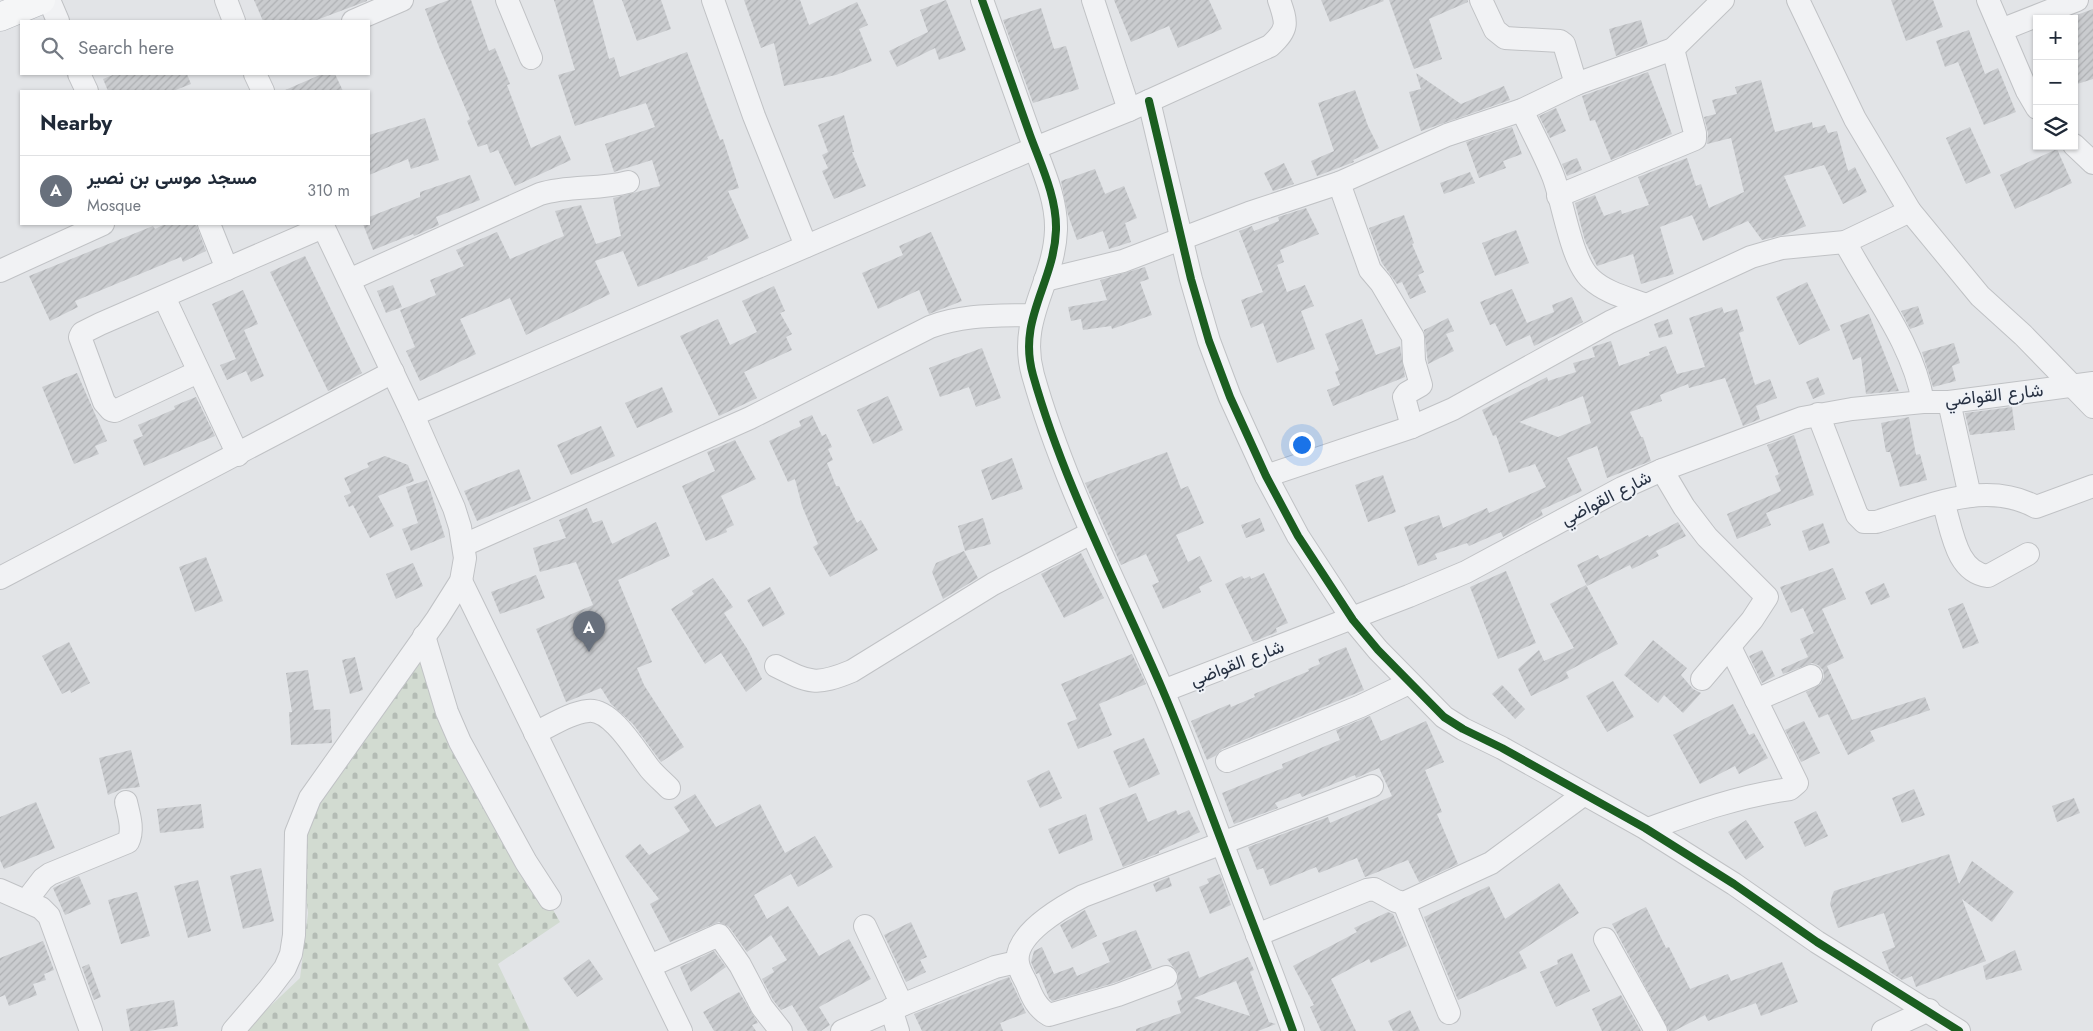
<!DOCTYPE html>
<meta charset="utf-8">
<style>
body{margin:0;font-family:Jost,Vazirmatn,sans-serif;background:#f2f2f3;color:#1f2937}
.controls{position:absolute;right:15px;top:15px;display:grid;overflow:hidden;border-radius:0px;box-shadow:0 1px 4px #0004}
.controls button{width:45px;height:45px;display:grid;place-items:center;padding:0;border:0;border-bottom:1px solid #e0e1e3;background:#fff;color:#1f2937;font:25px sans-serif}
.you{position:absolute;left:1301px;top:444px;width:18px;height:18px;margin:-12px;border:4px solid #fff;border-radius:50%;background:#1a73e8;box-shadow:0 0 0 8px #1a73e833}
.badge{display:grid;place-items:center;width:32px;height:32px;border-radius:50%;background:#68707c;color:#fff;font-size:16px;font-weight:700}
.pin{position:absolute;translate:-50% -41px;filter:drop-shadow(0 1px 2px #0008)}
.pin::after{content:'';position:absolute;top:26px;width:18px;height:15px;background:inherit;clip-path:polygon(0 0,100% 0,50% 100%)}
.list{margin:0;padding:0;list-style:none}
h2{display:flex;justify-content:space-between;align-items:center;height:65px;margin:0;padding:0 20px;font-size:21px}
h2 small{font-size:16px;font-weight:400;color:#747a83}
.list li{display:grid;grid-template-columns:32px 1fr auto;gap:15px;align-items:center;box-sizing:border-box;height:70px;padding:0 20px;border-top:1px solid #e0e1e3}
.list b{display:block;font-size:19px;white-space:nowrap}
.list p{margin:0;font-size:16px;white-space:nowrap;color:#747a83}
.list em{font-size:16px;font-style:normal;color:#747a83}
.icon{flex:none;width:28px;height:28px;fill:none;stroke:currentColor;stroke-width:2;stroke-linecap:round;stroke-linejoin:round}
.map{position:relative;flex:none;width:2093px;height:1031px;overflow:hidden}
.search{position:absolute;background:#fff;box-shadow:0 1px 4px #0004;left:20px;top:20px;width:350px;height:55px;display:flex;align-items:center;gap:12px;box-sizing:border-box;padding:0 18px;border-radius:0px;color:#747a83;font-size:19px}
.panel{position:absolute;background:#fff;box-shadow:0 1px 4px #0004;left:20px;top:90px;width:350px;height:135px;border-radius:0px}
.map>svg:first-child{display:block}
.cemetery{fill:url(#cemetery-stones)}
.building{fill:url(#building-hatch);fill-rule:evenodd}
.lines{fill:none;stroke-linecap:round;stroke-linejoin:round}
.minor-casing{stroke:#c0c2c5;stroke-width:24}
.highway-casing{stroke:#b4b7bc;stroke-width:29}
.minor{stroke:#f1f2f4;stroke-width:22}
.highway{stroke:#f5f6f7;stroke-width:28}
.cycleway-casing{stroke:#eff2f7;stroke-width:11}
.cycleway{stroke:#1b5e20;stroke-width:8}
.labels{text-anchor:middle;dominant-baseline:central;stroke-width:4;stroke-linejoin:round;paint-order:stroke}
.street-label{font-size:18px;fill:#273142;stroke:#eff2f7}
</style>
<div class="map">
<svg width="2093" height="1031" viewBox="0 0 2093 1031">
<defs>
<pattern id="cemetery-stones" width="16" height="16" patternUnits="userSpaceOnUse" patternTransform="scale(1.25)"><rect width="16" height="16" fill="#d2dbd1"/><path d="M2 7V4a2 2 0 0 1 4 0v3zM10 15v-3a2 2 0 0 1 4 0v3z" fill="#b4bcb5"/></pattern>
<pattern id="building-hatch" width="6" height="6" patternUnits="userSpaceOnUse" patternTransform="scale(1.25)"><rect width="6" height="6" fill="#cacccf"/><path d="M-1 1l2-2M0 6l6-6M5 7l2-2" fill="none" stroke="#aeb0b3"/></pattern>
</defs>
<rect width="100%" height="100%" fill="#e2e4e7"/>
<path class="cemetery" d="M424,657l88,182 48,83 -62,42 32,67h-286l56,-53 8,-65 -7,-57 7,-36 10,-19 22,-25z"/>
<g class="building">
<path d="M254,0h113v1l-53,20h-51z"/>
<path d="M449,0h22l18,51 6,-3 15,36 -3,1 24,63 29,-13 11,25 -56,26 -17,-36 -8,3 -3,-9 -9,3 -11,-26 3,-2 -31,-72 -14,-38z"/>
<path d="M554,0h39l16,59 5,-2 6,20 67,-25 33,88 3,-1 16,49 -11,3 21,47 -42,19 1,2 -70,28 -15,-36 -28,10 15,33 -84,41 -16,-37 -50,21 16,35 -56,27 -14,-30 9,-4 -15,-37 36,-15 -6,-15 34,-14 -8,-16 41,-18 13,27 54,-23 -9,-25 26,-6 15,39 25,-8 -8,-38 47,-12 -8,-26 -38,12 -9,-28 50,-17 -9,-24 -71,23 -17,-51 17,-5z"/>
<path d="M622,0h39l10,29 -34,12z"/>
<path d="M744,0h56l9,25 48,-23 11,23 -9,4 13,32 -36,14 -52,11 -10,-43 -13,5z"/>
<path d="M946,0l20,50 -27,10 -4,-12 -38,19 -8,-16 39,-19 -8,-22z"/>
<path d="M1114,0h95l13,29 -44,19 -9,-22 -38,16z"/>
<path d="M1321,0h62l1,1 -54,21z"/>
<path d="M1389,0h79v2l-39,17 13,40 -28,10z"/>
<path d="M1891,0h42l10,27 -37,14z"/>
<path d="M1041,8l13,41 12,-3 13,43 -46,14 -30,-83z"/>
<path d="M2093,9v70l-19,6v-37l4,-1 -4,-11v-20z"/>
<path d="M1641,20l7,24 -32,12 -7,-27z"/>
<path d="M1969,30l16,44 13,-6 18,44 -32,13 -26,-63 -13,5 -9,-26z"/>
<path d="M1648,72l24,62 -61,26 -16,-40 -5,1 -8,-25z"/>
<path d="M1416,73l45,31 43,-18 6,14 -89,31 -12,-39 12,-3z"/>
<path d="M115,74h72l4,10 -18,7h-65l-5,-12z"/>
<path d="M322,74h13l8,17h-60z"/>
<path d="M1761,80l14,52 37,-10 1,6 12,-3 3,8 9,-2 11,40 7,-4 12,25 -24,12 -19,-39 -40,11 22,50 -19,8 -25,6 -14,-19 -45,20 -11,-26 -32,12 14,47 -33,10 -8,-30 -36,12 -12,-25 -10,-38 20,-8 9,21 17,-6 1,4 27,-9 -11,-28 49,-19 9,28 5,-2 8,24 35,-16 -13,-54 -24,6 1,-11 -4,-16 12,-3 -4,-14 25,-6 -2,-7z"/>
<path d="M1355,90l13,36 11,22 -26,12 1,2 -37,14 -6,-15 23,-10 -16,-48z"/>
<path d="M1556,108l10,23 -16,7 -11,-22z"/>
<path d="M844,115l10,37h-2l14,34 -32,13 -12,-28 6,-3 -6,-13 6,-3 -10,-27z"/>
<path d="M425,118l14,42 -28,9 -3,-10 -39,16v-40z"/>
<path d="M1512,127l10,27 -19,7 3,7 -27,10 -13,-36z"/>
<path d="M1970,127l21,46 -25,11 -20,-46z"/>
<path d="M2057,149l15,34 -57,26 -15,-34z"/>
<path d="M1577,158l5,12 -15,6 -5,-12z"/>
<path d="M1284,163l10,21 -21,7 -9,-18z"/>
<path d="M1095,169l10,25 19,-8 13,32 -12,5 6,19 -22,7 -6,-18 -26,9 -9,-25 -7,-34z"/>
<path d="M1470,172l5,11 -31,11 -4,-11z"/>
<path d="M470,175l10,25 -44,17 3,8 -25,11 -1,-2 -40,16 -10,-26h6v-7l51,-20v-5z"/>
<path d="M1306,208l13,26 -39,16 4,12 -7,3 10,27 18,-7 9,21 -13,5 14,38 -38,14 -14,-40 -12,5 -10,-28 22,-8 -24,-61 13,-5 2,5 25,-10 -1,-4z"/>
<path d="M1404,215l10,28 -2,1 12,28 -6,3 8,17 -16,7 -8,-17 -5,2 -15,-21 -13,-35z"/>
<path d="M165,224h31l10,27 -23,11 -2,-5 -106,44 3,6 -28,14 -21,-45 124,-50 2,3z"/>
<path d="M1516,230l13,33 -34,13 -13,-33z"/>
<path d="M931,232l31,69 -33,13 -10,-24 -41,19 -16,-36 41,-18 -4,-9z"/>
<path d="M305,256l57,117 -34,18 -58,-119z"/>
<path d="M1145,267l4,12 -9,3 12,33 -40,14 -1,-3 -28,4 -2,-11 -10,2 -3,-14 39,-7 -7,-20z"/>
<path d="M1807,282l23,48 -31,15 -23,-48z"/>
<path d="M393,285l9,22 -16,6 -9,-22z"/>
<path d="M774,286l11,25 -5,2 12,21 -6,3 6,13 -48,22 13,26 -38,18 -39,-80 38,-17 12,26 27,-13 -15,-31z"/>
<path d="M1512,289l15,34 27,-11 -2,-7 20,-8 11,25 -49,24 -4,-11 -24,11 -11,-23 -5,2 -10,-23z"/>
<path d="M243,290l15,34 -14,6 20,46 -13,6 -5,-11 -19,9 -7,-15 16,-6 -24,-55z"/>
<path d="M1918,306l6,18 -14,5 -9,-18z"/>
<path d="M1722,307l2,6 13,-4 7,22 -5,2 16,52 15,-6 7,19 -21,8 4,13 -17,7 -18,-48 -36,10 -1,-4 -28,11 2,6 -32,11 11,25h2l8,24 -44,17 -10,-32 -30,12 15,33 -41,19 2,5 -40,22 -2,-5 -32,14 -2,-3 -32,11 2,5 -19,7 -14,-39 35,-12 4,13 44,-20 2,5 57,-26 -11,-23 -26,9 -13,-38 -3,1 -11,-26 65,-33 1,4 28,-9 -3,-9 22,-6 -3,-10 19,-6 8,25 31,-11 -1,-3 17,-6 11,28 28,-7 -16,-49zM1583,396l8,27 -33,14 -39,-15z"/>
<path d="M1869,314l8,21 22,56 -33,3 -5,-37 -8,3 -13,-35z"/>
<path d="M1448,318l6,13 -8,3 8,17 -26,13 -4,-34z"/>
<path d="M1362,319l14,36 24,-9 5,31 -72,29 -6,-16 13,-5 -5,-13 4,-2 -14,-36z"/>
<path d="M1668,319l5,15 -14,4 -5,-14z"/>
<path d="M1954,343l6,20 -8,3 4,15 -23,6 -11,-35z"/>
<path d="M982,348l19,50 -25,9 -7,-20 -29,10 -11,-29z"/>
<path d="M77,373l30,68 -12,5 4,8 -25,10 -32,-77z"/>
<path d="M1818,377l7,17 -12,5 -7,-17z"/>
<path d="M662,387l11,25 -36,16 -12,-25z"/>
<path d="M888,396l15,34 -30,14 -16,-34z"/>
<path d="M196,397l19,39 -71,30 -11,-26 10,-4 -5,-11 37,-16 -1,-3z"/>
<path d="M2012,407l3,23 -45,5 -5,-22z"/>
<path d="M812,415l10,21 4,-2 6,13 -4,2 5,11 -6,3 9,23h3l18,37 4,-3 17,30 -48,27 -17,-30 5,-3 -16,-38 -7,-27 -7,3 -19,-41 32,-15 -2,-5z"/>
<path d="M1909,417l7,38 4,-1 7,26 -27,7 -10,-35h-4l-5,-29z"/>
<path d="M601,426l14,30 -44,19 -14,-30z"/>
<path d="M1794,435l20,60 -48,18 5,12 -34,14 -10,-25 54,-23 -6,-15 4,-2 -12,-29z"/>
<path d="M735,440l21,39 -35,17 13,29 -8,4 1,3 -21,9 -24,-55 33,-15 -8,-19z"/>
<path d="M1167,452l14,37 7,-3 16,37 -28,12 12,27 12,-6 12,25 -13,6 2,5 -38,17 -11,-24 7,-3 -13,-28 -25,11 -36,-82z"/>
<path d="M385,456l23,9 6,16 -36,15 16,30 -24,12 -17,-33 -4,2 -5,-11 7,-3 -7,-15 25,-11 -2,-4z"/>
<path d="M1012,458l11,31 -31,11 -11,-30z"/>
<path d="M519,469l12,30 -54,22 -13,-30z"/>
<path d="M1383,475l13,37 -28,10 -13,-37z"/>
<path d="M427,480l18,57 -34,14 -9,-22 16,-6 -12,-36z"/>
<path d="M587,508l6,15 9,-3 10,24 44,-22 14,34 -52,24 34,82 -15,6 7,17 40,62 -23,15 -28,-38 -22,-20 -10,-16 -35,14 -30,-73 57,-24 -17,-43 -36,10 -7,-24 33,-10 -7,-18z"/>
<path d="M983,518l8,26 -26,7 -7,-25z"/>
<path d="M1260,518l5,13 -19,7 -5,-13z"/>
<path d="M1678,522l8,14 -30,15 3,5 -27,13 -2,-4 -43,21 -10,-21 21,-10 2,4 48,-24 1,2z"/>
<path d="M1823,523l7,20 -21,8 -7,-20z"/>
<path d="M964,551l14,27 -35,21 -11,-27 4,-9z"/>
<path d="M1081,553l23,45 -40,20 -23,-44z"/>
<path d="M206,557l17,44 -28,11 -16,-45z"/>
<path d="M413,563l10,23 -27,13 -10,-25z"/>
<path d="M1833,568l13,31 -24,10 22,49 -17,8 25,54 73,-23 5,13 -60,21 5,10 -27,14 -20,-41 -9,4 -13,-26 15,-8 3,-7 -1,-7 -5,-5 -6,-2 -29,11 -2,-5 27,-12 -8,-18 14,-6 -11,-25 -12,5 -11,-26z"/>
<path d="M1506,571l30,72 -38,16 -28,-72z"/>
<path d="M1264,573l24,50 -12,5 1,4 -24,10 -28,-58 17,-8 2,3 6,-3 1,3z"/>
<path d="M536,575l9,23 -45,16 -9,-22z"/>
<path d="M713,578l20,29 -9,6 24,37 14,29 -16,13 -25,-39 -16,11 -34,-55 23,-15 -2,-3z"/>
<path d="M1884,583l6,14 -19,8 -6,-13z"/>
<path d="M1586,585l32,59 -52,28 3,6 -38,18 -13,-27 21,-19 5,11 30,-13 -24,-44z"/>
<path d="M770,587l15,27 -22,13 -16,-27z"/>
<path d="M1963,603l16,40 -16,6 -15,-40z"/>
<path d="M1653,640l34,28 -6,7 12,14 8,4 -18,20 -19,-18 -6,8 -34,-28z"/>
<path d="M69,642l21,41 -19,10 -1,-3 -8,4 -20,-38z"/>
<path d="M1346,647l18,43 -142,59 -7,7 -8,4 -16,-39 39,-17 1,3 24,-10 -1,-3 55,-23 -1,-2 12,-5 -2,-5z"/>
<path d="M1762,650l13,26 -13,7 -13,-27z"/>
<path d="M1132,654l14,30 -47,20 13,31 -34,14 -11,-26 10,-4 -16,-35z"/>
<path d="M355,657l8,33 -13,4 -8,-34z"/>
<path d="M308,670l6,40 16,-1 2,34 -41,2 -2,-33h3l-6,-39z"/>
<path d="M1613,681l21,36 -27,15 -21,-36z"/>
<path d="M1502,685l23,24 -10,10 -23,-25z"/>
<path d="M1733,704l16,31 5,-2 14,25 -29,16 -4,-8 -35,18 -27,-49z"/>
<path d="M1370,716l11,25 45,-20 18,41 -19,8 17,42 -5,2 21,50 -39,18 -11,-22 -43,17 -8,-19 -38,15 -3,-6 -46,19 -7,-18 -6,2 -9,-23 80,-30 2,6 62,-27 -13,-28 -23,10 -1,-3 -53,22 -2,-4 -25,10 3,5 -44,16 -12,-31 61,-25 -1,-4 58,-24 -4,-10z"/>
<path d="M1804,721l16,32 -19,9 -16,-32z"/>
<path d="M1144,738l16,36 -31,14 -16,-37z"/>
<path d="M131,750l9,37 -18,2 -14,6 -9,-37z"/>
<path d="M1049,770l13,28 -22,10 -13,-27z"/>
<path d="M1914,789l11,26 -23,8 -10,-25z"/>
<path d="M1136,793l12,29 28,-12 2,5 11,-5 11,22 -41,19v2l-36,14 -24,-59z"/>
<path d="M695,794l21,33 44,-23 25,49 30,-17 18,31 -35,20 -7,-13 -37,21 13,24 21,-13 31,50 30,-17 22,40 -52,28 11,18 -9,6h-13l-16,-26 -11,5 -8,-10 -11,-21 12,-7 -2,-4 15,-8 -16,-25 -24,17 -18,-25 -10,-5 -49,20 -20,-38 9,-5 -34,-43 15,-12 9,11 41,-24 -16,-24z"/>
<path d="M2074,798l6,15 -23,9 -5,-16z"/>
<path d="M36,802l19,46 -51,21 -4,-9v-43z"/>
<path d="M201,804l3,24 -44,5 -3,-24z"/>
<path d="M1816,811l12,25 -23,11 -11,-25z"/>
<path d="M1086,814l7,26 -34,14 -11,-25z"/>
<path d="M1746,820l18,27 -18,13 -18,-28z"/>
<path d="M1949,854l10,30 13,-23 42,31 -22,30 -30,-23 24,62 -70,26 -4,-11 -10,4 -12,-8 -8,-20 13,-5 -11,-34 -46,15 -8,-24 2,-8 2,-5z"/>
<path d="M261,868l13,53 -31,8 -13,-53z"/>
<path d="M1220,874l11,31 -21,9 -11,-27 10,-4 -2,-4z"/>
<path d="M79,876l12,28 -26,11 -12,-27z"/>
<path d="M1169,877l3,9 -16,6 -3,-8z"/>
<path d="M198,880l13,51 -23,7 -14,-52z"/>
<path d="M1559,883l20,30 -60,39 8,16 -69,32 -34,-83 65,-31 16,33z"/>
<path d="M137,892l13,44 -29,8 -13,-44z"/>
<path d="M1646,907l20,41 3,-1 21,42 38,-15 3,7 51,-19 16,40 -37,14 -5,-13 -48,18 -3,-6 -31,16h-5l-57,-107z"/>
<path d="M1085,910l12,26 -25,13 -12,-24z"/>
<path d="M1388,912l5,2 14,32 -36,17 -2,-4 -38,20 25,52h-35l-11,-24 4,-2 -21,-39 64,-34 -3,-4z"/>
<path d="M911,922l16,35 -7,3 6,12 -20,10 -22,-47z"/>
<path d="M1136,930l16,38 -38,15 -62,18 -3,-3 -10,-25 -3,1 -5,-12 3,-11 8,-4 12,27 19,-7 4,9 33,-14 -8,-19z"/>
<path d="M43,941l11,29 -10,4 2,6 -13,4 4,11 -28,11 -4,-11 -5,2v-39z"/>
<path d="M2015,950l7,20 -36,10 -3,-14z"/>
<path d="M714,951l12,16 -35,25 -11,-25z"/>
<path d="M1189,951l10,27 49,-21 6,13 -4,2 19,50 7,2 -18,7h-122v-2l45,-16 -4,-12 5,-2 -5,-15 1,-11 -11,-14zM1236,981l14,35 -56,-18z"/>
<path d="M1572,953l18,38 -34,16 -16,-35 18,-8 -1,-4z"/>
<path d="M589,959l14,20 -26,18 -14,-19z"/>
<path d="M89,964l12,33 -7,3 -12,-33z"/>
<path d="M1009,977l17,36 -26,10 3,8h-81l-8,-17z"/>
<path d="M739,992l19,31 -6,2 4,6h-42l-11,-19z"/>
<path d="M1621,995l20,36h-39l-10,-22z"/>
<path d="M174,1000l4,26 -29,5h-19l-4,-22z"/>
<path d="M1410,1010l10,21h-27l-5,-10z"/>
</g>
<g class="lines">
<g class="minor-casing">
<g id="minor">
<path d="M49,0l9,21"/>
<path d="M226,0l8,21"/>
<path d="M507,0l24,58"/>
<path d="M713,0l41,116 52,130"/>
<path d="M982,0c16,45 32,90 48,135 11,30 27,63 26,95 -2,54 -39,89 -23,145 31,110 85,211 130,316 21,49 39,99 58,149 24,64 49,127 72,191"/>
<path d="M1093,0l36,110"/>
<path d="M1481,0l14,30 10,8 55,3 4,3 12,40"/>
<path d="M1798,0l57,119 55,92 70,85 43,39 70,72"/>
<path d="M1988,0l39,91 10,17"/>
<path d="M353,21l49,-21"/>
<path d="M2001,30l76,-30"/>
<path d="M79,74l8,17"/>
<path d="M255,74l8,17"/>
<path d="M1149,101l42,178 18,62 21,56 36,79 32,60 55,84 25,30 66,67 19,12 39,19 143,80 89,56 83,58 142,89"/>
<path d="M1522,110c10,22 22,43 31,66 10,25 18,86 38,103 15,14 37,19 55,26"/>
<path d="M2074,145l19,18"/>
<path d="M1339,183l31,87 11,13 32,54 1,24 7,24 -14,8 -3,4 8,30"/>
<path d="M1558,196l137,-57v-6l-22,-84"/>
<path d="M209,224l18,45"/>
<path d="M1845,242c27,51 68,101 78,160"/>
<path d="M0,271l103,-47"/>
<path d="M349,280l191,-86c29,-9 59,-4 88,-12"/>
<path d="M1045,280l78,-19 126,-48 90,-30 108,-48 75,-25 54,-26 97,-35 50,-49"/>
<path d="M164,297l74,158"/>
<path d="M198,372l-83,39 -4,-1 -7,-8 -24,-65 2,-4 18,-9 223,-97"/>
<path d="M1949,402l21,94"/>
<path d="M1818,414l39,101 7,7h12c50,-15 109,-43 160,-15l57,-21"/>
<path d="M413,415l622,-267 94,-38 141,-64c19,-17 17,-23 9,-46"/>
<path d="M1662,470l22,37 23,30 60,60 -15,23 -50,59"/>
<path d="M1266,476l146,-49 41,-18 157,-87 141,-65 31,-9 63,-6 65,-31"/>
<path d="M1943,502c9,26 12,70 45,74l40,-22"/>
<path d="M464,545l286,-127 180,-91c34,-13 67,-11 102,-12"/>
<path d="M0,578l393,-206"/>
<path d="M461,581l220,450"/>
<path d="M424,636l23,76 13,30 66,120 24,37"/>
<path d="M776,666c34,17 40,20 76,5l141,-87 98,-51"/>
<path d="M1163,691l246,-95 57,-24 156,-84 40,-18 140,-52 50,-9 71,-7h26l144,-19"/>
<path d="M1756,700l55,-24"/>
<path d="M535,733c17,-8 35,-20 53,-22 24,-3 49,42 62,58 6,7 13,13 19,19"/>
<path d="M1227,761l134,-55 48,-23"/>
<path d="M1648,829c47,-17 91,-33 142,-40l7,-6 -67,-136"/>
<path d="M0,890l41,18 8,8 42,115"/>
<path d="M26,901l17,-22 7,-5 78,-32c6,-12 1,-27 -2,-40"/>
<path d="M1404,903l45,110"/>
<path d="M865,926l37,79 93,-38 22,-5"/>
<path d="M1257,935l110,-45 7,-1 22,12 8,2 87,-40 92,-68"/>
<path d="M1605,939l51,92"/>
<path d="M650,966l69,-31 21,30 22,42 19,24"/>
<path d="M1166,977l-48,18 -69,20c-12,-7 -17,-18 -22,-31 -3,-6 -8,-14 -9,-21 -5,-28 44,-56 65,-67l289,-110"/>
<path d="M891,1009l7,22"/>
<path d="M233,1031l36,-42 16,-21 6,-14 3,-19 2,-102 14,-35 127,-179 24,-38 4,-23 -5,-31 -6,-19 -41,-93 -91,-191"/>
<path d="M842,1031l60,-26"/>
<path d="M1883,1031l46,-21"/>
</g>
</g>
<g class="highway-casing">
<path id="highway" d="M0,17l41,-17"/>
</g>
<use href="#minor" class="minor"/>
<use href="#highway" class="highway"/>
<g class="cycleway-casing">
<g id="cycleway">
<path d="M982,0c16,45 32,90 48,135 11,30 27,63 26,95 -2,54 -39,89 -23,145 31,110 85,211 130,316 21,49 39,99 58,149 24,64 49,127 72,191"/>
<path d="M1149,101l42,178 18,62 21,56 36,79 32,60 55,84 25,30 66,67 19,12 39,19 143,80 89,56 83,58 142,89"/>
</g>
</g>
<use href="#cycleway" class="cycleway"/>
</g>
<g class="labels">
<g class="street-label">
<text transform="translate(1994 395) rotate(-6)">شارع القواضي</text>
<text transform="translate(1606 498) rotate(-27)">شارع القواضي</text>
<text transform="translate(1237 663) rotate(-21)">شارع القواضي</text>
</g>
</g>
</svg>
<div class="controls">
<button>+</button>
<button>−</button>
<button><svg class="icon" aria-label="layers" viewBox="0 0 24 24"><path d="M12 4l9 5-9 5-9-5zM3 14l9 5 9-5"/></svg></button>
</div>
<div class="you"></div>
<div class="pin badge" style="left:589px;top:652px">A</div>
<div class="search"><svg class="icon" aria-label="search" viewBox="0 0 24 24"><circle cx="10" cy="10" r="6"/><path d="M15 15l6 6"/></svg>Search here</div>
<section class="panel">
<h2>Nearby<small></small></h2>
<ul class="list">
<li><span class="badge">A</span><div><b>مسجد موسى بن نصير</b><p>Mosque</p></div><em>310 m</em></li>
</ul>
</section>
</div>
